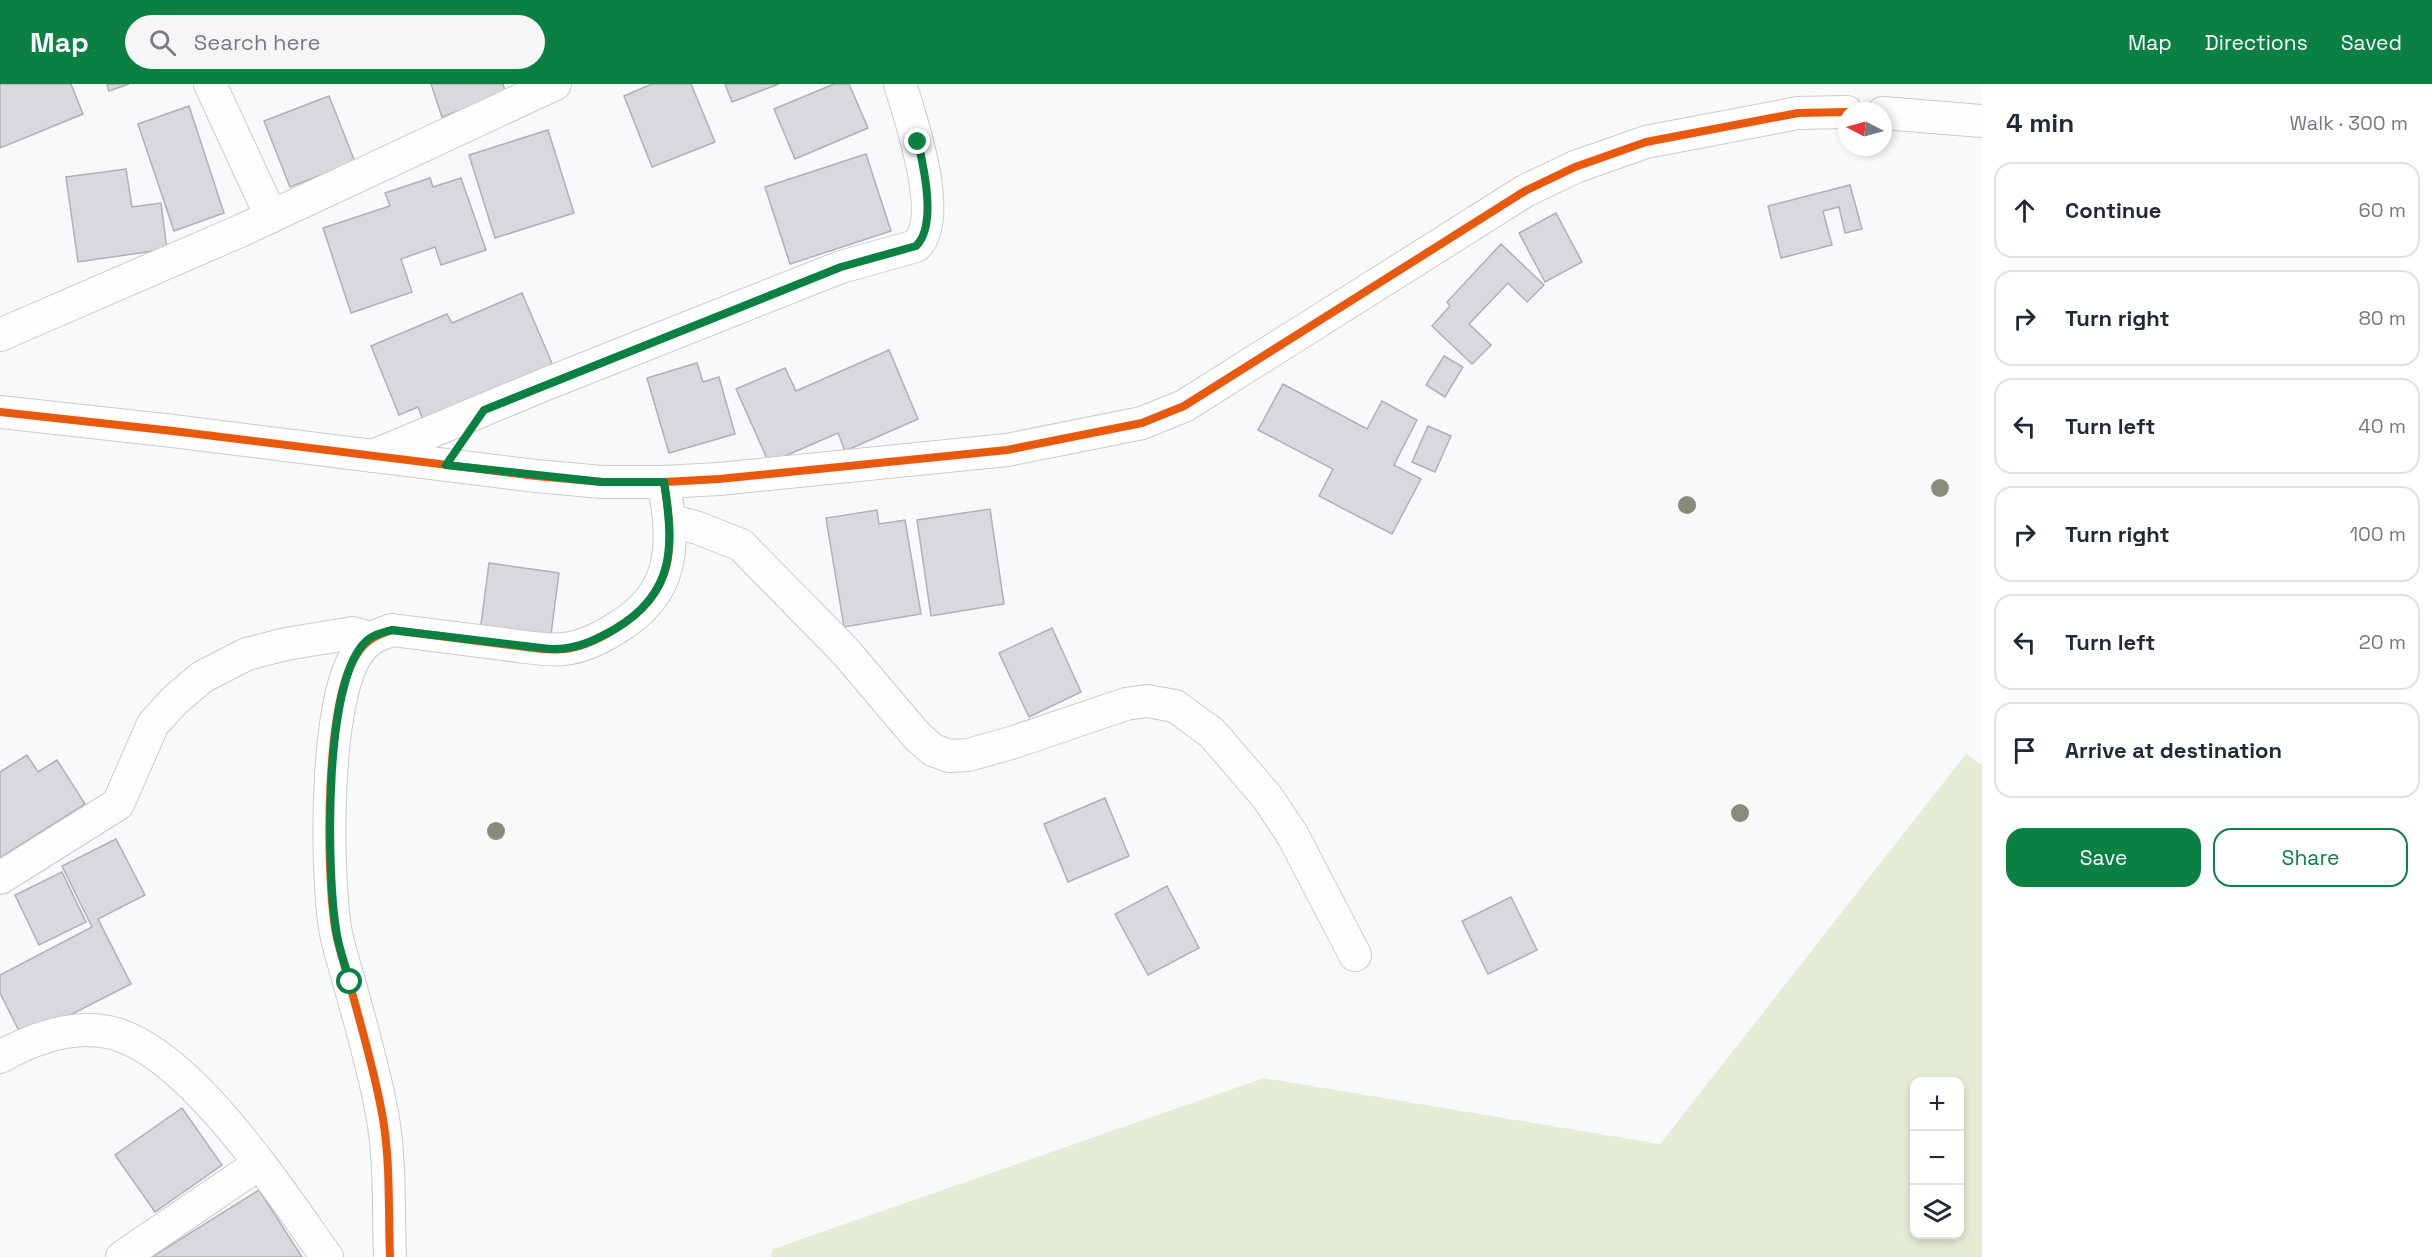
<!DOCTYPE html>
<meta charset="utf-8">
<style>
body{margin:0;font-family:"Space Grotesk",sans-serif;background:#f6f6f7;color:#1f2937}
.controls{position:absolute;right:18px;bottom:18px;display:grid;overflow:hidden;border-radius:12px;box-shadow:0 3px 9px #0003}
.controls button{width:54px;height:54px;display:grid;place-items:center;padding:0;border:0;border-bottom:2px solid #e0e1e3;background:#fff;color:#1f2937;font:30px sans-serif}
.compass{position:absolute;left:1838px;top:18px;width:54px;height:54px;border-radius:50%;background:#fff;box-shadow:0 3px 9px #0003;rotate:276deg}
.stop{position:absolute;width:18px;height:18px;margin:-14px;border:4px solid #0b8043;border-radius:50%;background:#fff}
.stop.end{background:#0b8043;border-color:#fff;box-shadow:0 2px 6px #0008}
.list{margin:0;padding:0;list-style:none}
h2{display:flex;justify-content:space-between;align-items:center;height:78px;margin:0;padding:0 24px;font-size:26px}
h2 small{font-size:20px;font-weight:400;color:#747a83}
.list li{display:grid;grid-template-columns:39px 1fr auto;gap:18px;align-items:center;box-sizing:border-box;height:96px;margin:0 12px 12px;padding:0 12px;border:2px solid #e0e1e3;border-radius:18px}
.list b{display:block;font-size:22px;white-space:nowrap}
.list em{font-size:20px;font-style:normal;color:#747a83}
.actions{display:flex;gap:12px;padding:18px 24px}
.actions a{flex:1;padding:14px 0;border:2px solid #0b8043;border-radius:18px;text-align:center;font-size:21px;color:#0b8043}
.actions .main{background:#0b8043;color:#fff}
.icon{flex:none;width:33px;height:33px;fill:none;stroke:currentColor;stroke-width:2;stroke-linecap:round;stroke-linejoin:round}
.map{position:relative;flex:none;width:1982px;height:1173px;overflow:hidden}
header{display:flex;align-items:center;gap:36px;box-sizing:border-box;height:84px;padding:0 30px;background:#0b8043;color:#fff}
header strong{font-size:28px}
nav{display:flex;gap:33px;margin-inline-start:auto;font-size:21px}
.search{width:420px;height:54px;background:#f6f6f7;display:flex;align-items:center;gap:15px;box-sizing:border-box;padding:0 21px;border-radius:33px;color:#747a83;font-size:22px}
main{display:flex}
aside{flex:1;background:#fff}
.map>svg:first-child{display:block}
.green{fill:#e5ecd6;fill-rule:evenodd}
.building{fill:#d7d9dc;stroke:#aeb0b3;stroke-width:1.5}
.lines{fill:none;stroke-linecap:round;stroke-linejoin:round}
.minor-casing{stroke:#c9cbce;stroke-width:34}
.minor{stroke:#fefefe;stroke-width:32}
.cycleway-casing{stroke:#f5f8fd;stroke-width:11}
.cycleway{stroke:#e8590c;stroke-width:8}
.tree{fill:#878c7b}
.route{stroke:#0b8043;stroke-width:8}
</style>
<header>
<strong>Map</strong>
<div class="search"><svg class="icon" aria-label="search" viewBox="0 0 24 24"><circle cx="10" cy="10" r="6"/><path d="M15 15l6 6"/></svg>Search here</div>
<nav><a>Map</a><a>Directions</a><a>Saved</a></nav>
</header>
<main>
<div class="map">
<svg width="1982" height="1173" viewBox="0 0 1982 1173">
<rect width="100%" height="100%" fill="#f7f9fb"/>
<path class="green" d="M1966,670l16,11v492h-1212l3,-8 491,-171 396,66zM1914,998h46v152h-46z"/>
<g class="building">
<path d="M0,0h71l12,30 -83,34z"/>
<path d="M107,0h22l-20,7z"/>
<path d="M431,0h72l3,10 -64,23z"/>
<path d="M652,0h39l24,58 -63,25 -28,-71z"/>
<path d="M725,0h54l-47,18z"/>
<path d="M834,0h15l19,44 -73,31 -21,-50z"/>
<path d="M329,12l26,66 -65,25 -26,-66z"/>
<path d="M189,22l35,107 -50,18 -36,-107z"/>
<path d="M548,46l26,83 -79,25 -26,-83z"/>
<path d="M866,70l25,77 -101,33 -25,-77z"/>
<path d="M126,85l6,38 29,-4 6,46 -89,13 -12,-85z"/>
<path d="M430,94l3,9 28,-9 25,72 -45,15 -6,-18 -34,12 11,33 -61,21 -28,-85 67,-22 -5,-13z"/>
<path d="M1850,101l12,44 -17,4 -6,-26 -16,4 9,34 -51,13 -13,-52z"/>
<path d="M1556,129l26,49 -37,20 -26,-49z"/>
<path d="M1501,160l43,41 -17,17 -19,-19 -39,41 22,21 -19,19 -40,-38 18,-20 -3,-4z"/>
<path d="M522,209l32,75 -130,54 -6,-15 -19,8 -28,-69 76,-32 5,9z"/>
<path d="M889,266l29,69 -73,32 -7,-18 -69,30 -33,-74 49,-21 11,23z"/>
<path d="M1444,272l19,11 -18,30 -19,-12z"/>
<path d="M697,279l6,19 16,-5 16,57 -66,19 -22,-75z"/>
<path d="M1283,300l84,45 15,-28 35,19 -23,45 27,14 -29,55 -73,-38 14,-27 -75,-39z"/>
<path d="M1428,342l23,10 -16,36 -23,-10z"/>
<path d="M990,425l14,95 -73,12 -14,-96z"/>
<path d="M877,426l2,14 26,-4 16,94 -77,13 -18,-109z"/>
<path d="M489,479l70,10 -9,69 -70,-10z"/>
<path d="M1052,544l29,64 -52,25 -30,-64z"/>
<path d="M27,671l11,17 19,-12 28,44 -85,54v-86z"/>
<path d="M1105,714l24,58 -61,26 -24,-58z"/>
<path d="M116,755l29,56 -47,24 33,65 -108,55 -23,-46v-18l92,-48 -30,-61z"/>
<path d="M62,788l24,50 -47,23 -24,-50z"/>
<path d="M1167,802l32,62 -51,27 -33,-61z"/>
<path d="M1511,813l26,53 -49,24 -26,-53z"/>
<path d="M182,1024l40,57 -67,47 -40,-57z"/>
<path d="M259,1106l43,67h-150z"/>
</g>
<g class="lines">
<g class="minor-casing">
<g id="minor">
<path d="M210,0l61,132"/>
<path d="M1883,29l99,8"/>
<path d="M0,251l240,-104 315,-147"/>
<path d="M0,328l173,19 363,45 66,6h62l55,-3 288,-29 135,-27 42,-17 341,-215 50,-24 71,-25 152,-29 49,-1"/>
<path d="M373,372l168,-70 300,-119 75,-21c29,-28 -5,-127 -16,-162"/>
<path d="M669,436l29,8 43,17 104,106 72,85 16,14 16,6 19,-1 43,-12 115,-39 21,-3 28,5 37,27 55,64 26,39 62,119"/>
<path d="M0,794l118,-74 35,-80 22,-24 27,-23 45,-23 39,-10 67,-11 17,5"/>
<path d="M0,973c32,-18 71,-32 108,-25 80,16 172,160 219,225"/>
<path d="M122,1173l137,-93"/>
<path d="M390,1173c-2,-49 1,-100 -9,-149 -8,-42 -20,-82 -31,-123 -5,-19 -12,-38 -15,-57 -9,-59 -11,-230 24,-277 9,-12 18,-16 33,-21 39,5 78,10 118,15 17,2 37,6 54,4 19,-2 35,-10 51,-20 62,-37 59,-83 49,-147"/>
</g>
</g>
<use href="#minor" class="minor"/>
<g class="cycleway-casing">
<g id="cycleway">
<path d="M0,328l173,19 363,45 66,6h62l55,-3 288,-29 135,-27 42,-17 341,-215 50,-24 71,-25 152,-29 49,-1"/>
<path d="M390,1173c-2,-49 1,-100 -9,-149 -8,-42 -20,-82 -31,-123 -5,-19 -12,-38 -15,-57 -9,-59 -11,-230 24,-277 9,-12 18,-16 33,-21 39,5 78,10 118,15 17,2 37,6 54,4 19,-2 35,-10 51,-20 62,-37 59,-83 49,-147"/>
</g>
</g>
<use href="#cycleway" class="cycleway"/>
</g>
<g class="tree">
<circle cx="1940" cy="404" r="9"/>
<circle cx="1687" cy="421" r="9"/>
<circle cx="1740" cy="729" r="9"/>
<circle cx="496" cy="747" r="9"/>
</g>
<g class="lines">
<path class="route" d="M350,898c-5,-18 -12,-35 -14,-53 -9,-55 -14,-258 34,-291 6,-4 15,-6 22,-8l158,19c25,1 44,-8 65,-20 61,-36 59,-84 49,-147h-62l-156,-17 38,-55 357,-143 75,-21c21,-20 8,-78 2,-104"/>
</g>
</svg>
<div class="controls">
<button>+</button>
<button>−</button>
<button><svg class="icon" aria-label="layers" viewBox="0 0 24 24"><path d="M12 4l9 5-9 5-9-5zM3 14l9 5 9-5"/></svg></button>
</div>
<svg class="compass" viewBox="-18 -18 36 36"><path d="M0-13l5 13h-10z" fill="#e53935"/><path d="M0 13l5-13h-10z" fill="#747a83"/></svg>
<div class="stop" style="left:350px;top:898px"></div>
<div class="stop end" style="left:918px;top:58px"></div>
</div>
<aside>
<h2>4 min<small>Walk · 300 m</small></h2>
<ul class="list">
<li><svg class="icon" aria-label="ahead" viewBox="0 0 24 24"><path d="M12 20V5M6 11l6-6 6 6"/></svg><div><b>Continue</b></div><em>60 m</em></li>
<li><svg class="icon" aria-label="right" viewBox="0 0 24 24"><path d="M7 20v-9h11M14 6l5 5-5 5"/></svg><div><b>Turn right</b></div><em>80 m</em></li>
<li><svg class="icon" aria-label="left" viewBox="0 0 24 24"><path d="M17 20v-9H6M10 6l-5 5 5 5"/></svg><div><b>Turn left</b></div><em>40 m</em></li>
<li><svg class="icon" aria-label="right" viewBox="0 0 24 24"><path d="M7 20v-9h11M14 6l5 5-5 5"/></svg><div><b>Turn right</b></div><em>100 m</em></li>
<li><svg class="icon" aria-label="left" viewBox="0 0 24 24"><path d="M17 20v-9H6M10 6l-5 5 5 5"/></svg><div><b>Turn left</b></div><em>20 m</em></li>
<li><svg class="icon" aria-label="arrive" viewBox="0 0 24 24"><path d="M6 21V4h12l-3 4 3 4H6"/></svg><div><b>Arrive at destination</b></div></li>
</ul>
<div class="actions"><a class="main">Save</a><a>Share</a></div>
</aside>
</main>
